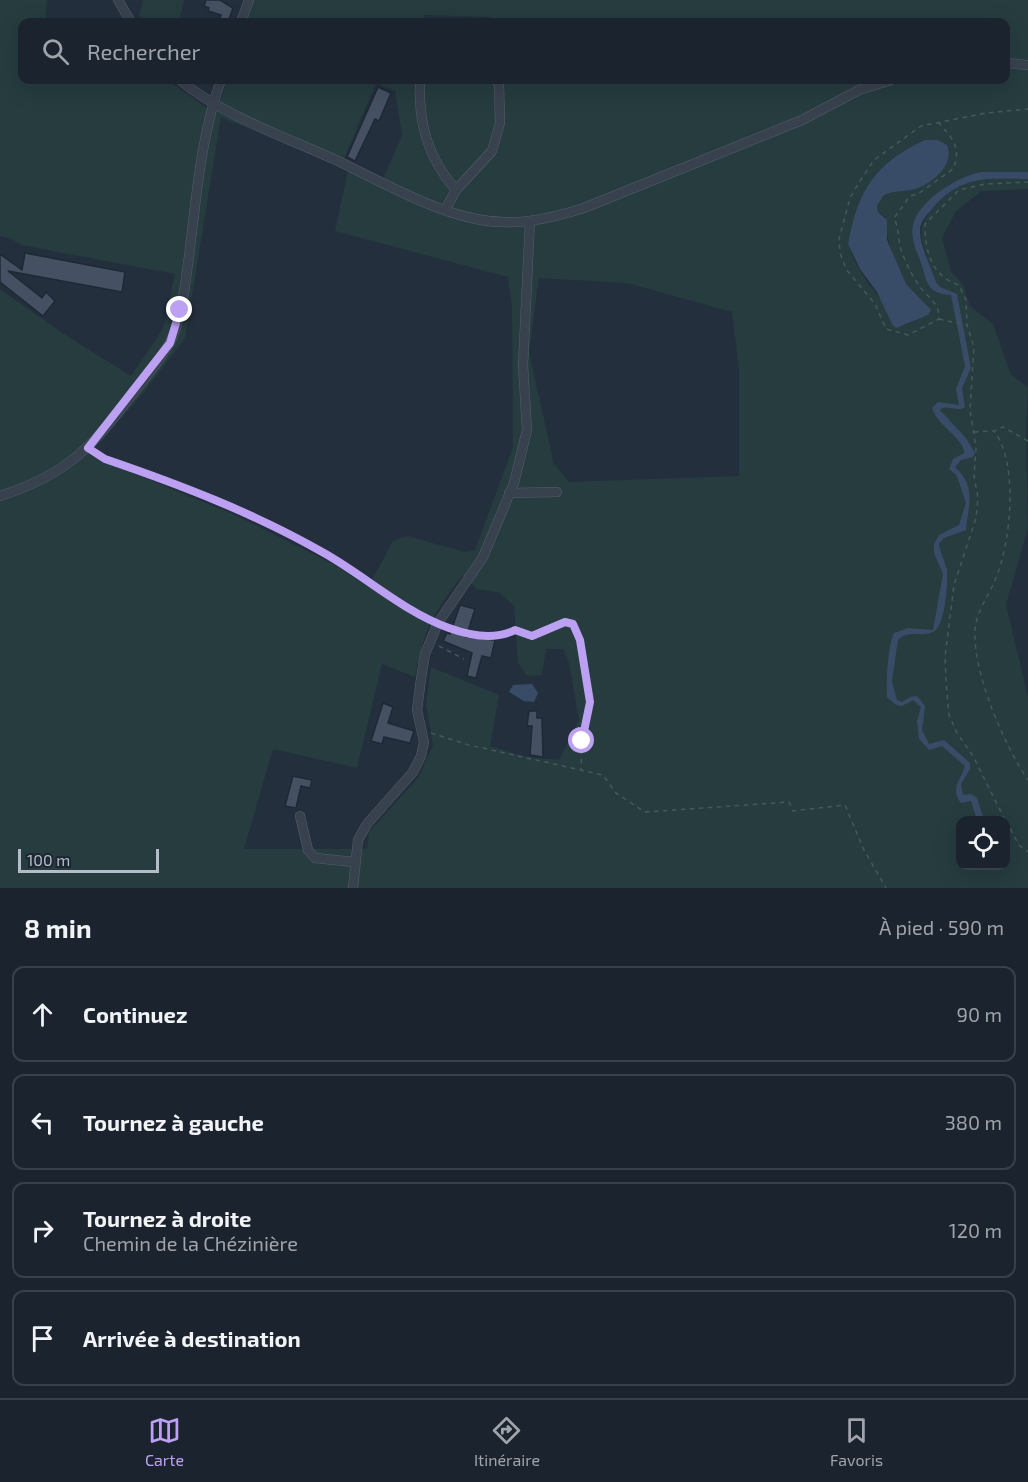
<!DOCTYPE html>
<html lang="fr">
<meta charset="utf-8">
<style>
body{margin:0;font-family:"Exo 2",sans-serif;background:#282f3a;color:#f1f3f6}
.controls{position:absolute;right:18px;bottom:18px;display:grid;overflow:hidden;border-radius:12px;box-shadow:0 6px 24px #0002}
.controls button{width:54px;height:54px;display:grid;place-items:center;padding:0;border:0;border-bottom:2px solid #39404a;background:#1b232e;color:#f1f3f6;font:30px sans-serif}
.scale{position:absolute;left:18px;bottom:15px;width:141px;box-sizing:border-box;padding-left:6px;border:3px solid #b4bcc9;border-top:0;font-size:16px;line-height:21px;white-space:nowrap;color:#b4bcc9;-webkit-text-stroke:4px #1d2633;paint-order:stroke}
.stop{position:absolute;width:18px;height:18px;margin:-14px;border:4px solid #bca0f2;border-radius:50%;background:#fff}
.stop.end{background:#bca0f2;border-color:#fff;box-shadow:0 2px 6px #0008}
.list{margin:0;padding:0;list-style:none}
h2{display:flex;justify-content:space-between;align-items:center;height:78px;margin:0;padding:0 24px;font-size:26px}
h2 small{font-size:20px;font-weight:400;color:#a0a4aa}
.list li{display:grid;grid-template-columns:39px 1fr auto;gap:18px;align-items:center;box-sizing:border-box;height:96px;margin:0 12px 12px;padding:0 12px;border:2px solid #39404a;border-radius:12px}
.list b{display:block;font-size:22px;white-space:nowrap}
.list p{margin:0;font-size:20px;white-space:nowrap;color:#a0a4aa}
.list em{font-size:20px;font-style:normal;color:#a0a4aa}
.icon{flex:none;width:33px;height:33px;fill:none;stroke:currentColor;stroke-width:2;stroke-linecap:round;stroke-linejoin:round}
.map{position:relative;flex:none;width:1028px;height:888px;overflow:hidden}
.search{position:absolute;background:#1b232e;box-shadow:0 6px 24px #0002;left:18px;right:18px;top:18px;height:66px;display:flex;align-items:center;gap:15px;box-sizing:border-box;padding:0 21px;border-radius:12px;color:#a0a4aa;font-size:22px}
.sheet{height:510px;background:#1b232e}
nav{display:flex;justify-content:space-around;align-items:center;box-sizing:border-box;height:84px;border-top:2px solid #39404a;background:#1b232e;font-size:16px;color:#a0a4aa}
nav a{display:grid;justify-items:center;gap:3px}
nav .on{color:#bca0f2}
.map>svg:first-child{display:block}
.green{fill:#263c3f;fill-rule:evenodd}
.water{fill:#394c67}
.building{fill:#455162;stroke:#1f2835;stroke-width:1.5}
.lines{fill:none;stroke-linecap:round;stroke-linejoin:round}
.minor-casing{stroke:#565f6c;stroke-width:10}
.path{stroke:#44595c;stroke-width:1.5;stroke-dasharray:4.5 4.5;stroke-linecap:butt}
.minor{stroke:#38414e;stroke-width:9}
.route{stroke:#bca0f2;stroke-width:8}
</style>
<div class="map">
<svg width="1028" height="888" viewBox="0 0 1028 888">
<rect width="100%" height="100%" fill="#242f3e"/>
<g class="green">
<path d="M0,0h47l-2,22h-23v58h145l49,34 11,-34h779v-58h-514l-1,-5 -67,-2 -1,7h-177l7,-22h775v189l-46,2 -26,20 -14,27 9,33 12,14 7,21 23,18 18,51 17,12 -2,47 2,94 -22,77 22,92v191h-1028v-599l64,45 67,42 32,-47 12,-55 -154,-29 -9,-6 -12,-3zM376,83l19,8 7,44 -22,51 -32,-15 -13,60 173,46 4,29 1,141 -38,103 -10,2 -58,-16 -14,5 -25,46 -33,-22 -100,-50 -146,-60 55,-63 41,-54 36,-221 120,49zM925,140h13l9,5c-7,11 -14,33 -25,40 -16,11 -37,0 -45,21l1,6 7,5c2,24 9,46 21,67 8,15 16,14 16,32l-16,9c-24,-22 -48,-50 -58,-81 11,-54 27,-81 77,-104zM953,182l10,2c-10,5 -18,12 -26,20 -29,28 -11,44 -1,78 5,7 16,13 23,21l-8,-8 -17,-3c-9,-9 -10,-17 -13,-29 -13,-46 -5,-52 32,-81zM539,278l88,5 105,29 7,58v106l-170,6 -15,-18 -25,-112zM463,575l14,14 23,4 14,13 4,57 9,13 15,-1 4,-26h17l6,14 10,57 -20,40 -32,-3 -37,-11 9,-51 -68,-28 -5,38 7,40 -15,33 -49,54 -2,17h-123l29,-100 84,19 25,-104 33,13c9,-47 18,-65 48,-102zM960,820h46v46h-46z"/>
<path d="M143,0h41l-5,22h-36l-4,-7z"/>
</g>
<g class="water">
<path d="M925,140h13l9,5c8,20 -14,38 -32,44 -11,3 -22,1 -32,7l-6,10 1,6 9,8v20l19,44 25,26 -3,5 -32,13 -4,-4 -15,-32 -17,-23 -12,-25c10,-54 27,-81 77,-104z"/>
<path d="M981,172h47v7c-42,-1 -67,-4 -96,30 -5,6 -11,11 -12,20 -1,16 11,37 16,53l4,5 17,7 14,74 -9,20 3,19c-8,6 -18,-4 -25,3l26,28 9,15 -2,4 -12,3 -6,7c22,20 13,39 11,63l-22,8 -5,5c1,10 6,18 8,27 1,13 -2,58 -14,62 -13,6 -23,-3 -35,8l-6,41 5,19 5,2 8,-5 7,-1 8,10 -3,24 7,14 15,-4 26,23v6l-9,15 2,11 8,-1 6,4 7,22h-7l-6,-19 -10,2c-12,-15 1,-24 4,-37l-23,-20 -13,4 -10,-11 -2,-18 4,-14 -8,-7 -11,6 -6,-1 -9,-8c-1,-14 1,-53 7,-64l14,-5 25,2 10,-56 -9,-21v-9l5,-9 20,-10 7,-22 -9,-27 -8,-7 4,-10 11,-6c1,-14 -26,-26 -32,-45l6,-6 21,3 -3,-16 9,-23 -14,-71c-22,-1 -24,-10 -29,-29 -4,-13 -12,-26 -9,-41 6,-25 45,-49 68,-53z"/>
<path d="M532,684l6,9 -4,9 -10,-1 -15,-9 4,-7z"/>
</g>
<g class="building">
<path d="M206,0h14l13,8 -5,14 -9,-1 2,-6 -13,-4 1,-3 -5,-2z"/>
<path d="M378,87l13,6 -12,28 -4,-2 -20,42 -8,-4z"/>
<path d="M25,253l100,19 -3,20 -114,-21 34,27 4,-6 9,9 -12,15 -43,-34v-28l22,16z"/>
<path d="M460,605l15,4 -9,28 29,3 -4,18 -9,-2 -6,22 -9,-2 5,-23 -29,-12 4,-8 3,1z"/>
<path d="M383,703l10,4 -5,16 26,8 -4,12 -26,-6 -2,7 -11,-3z"/>
<path d="M529,711h8v7h5l1,39 -13,-2 2,-29h-5z"/>
<path d="M293,776l19,4 -2,8 -9,-2 -5,22 -11,-2z"/>
</g>
<g class="lines">
<g class="minor-casing">
<g id="minor">
<path d="M118,0l13,22"/>
<path d="M241,22l8,-22"/>
<path d="M1006,63l22,2"/>
<path d="M180,80c41,35 108,58 158,81 44,21 90,48 138,58 38,8 73,0 108,-11l218,-88 57,-30 32,-10"/>
<path d="M420,80c-2,42 7,77 36,110"/>
<path d="M445,210l11,-20 36,-39 8,-28 -1,-38 -3,-5"/>
<path d="M509,493l48,-1"/>
<path d="M0,496c56,-18 84,-40 120,-86 16,-21 36,-43 49,-66 13,-24 15,-54 19,-80 8,-61 12,-126 33,-184"/>
<path d="M300,816l8,34 7,8 39,4"/>
<path d="M353,888l5,-48 9,-16 46,-52 8,-16 3,-14 -7,-32 4,-31 4,-25 13,-31 45,-66 31,-74 13,-53 -4,-65 7,-144"/>
</g>
</g>
<g class="path">
<path d="M938,122c14,16 24,25 15,47l-35,25 -8,2 -16,22c5,10 4,21 7,32 4,11 10,24 17,34 8,13 22,18 21,35l-31,16 -22,-6 -11,-25 -29,-35 -6,-16 -1,-14 11,-41 10,-17 14,-21 47,-34 65,-13 42,-4"/>
<path d="M939,319l27,6"/>
<path d="M974,432l19,-1"/>
<path d="M1028,441l-25,-14 -9,4c25,32 17,113 1,149 -7,18 -19,31 -20,51 -2,42 29,114 53,149"/>
<path d="M94,452l11,7 129,47 90,47 106,65"/>
<path d="M447,627c23,8 47,14 68,3l18,6 32,-14 8,2 7,16 10,62 -8,39 -1,28"/>
<path d="M439,646l25,13"/>
<path d="M431,733l38,12 134,30 13,18 29,19 144,-10 4,9 52,-6 19,45 22,38"/>
<path d="M1005,820l-32,-64 -16,-23 -8,-18 -3,-33 -1,-25 9,-72 22,-67 2,-20 -4,-22 2,-28 -6,-38 4,-63 -7,-22 -1,-25 -7,-15c-28,-9 -34,-34 -34,-61l34,-34 26,-6 43,-2"/>
<path d="M1006,821l13,24 9,7"/>
</g>
<use href="#minor" class="minor"/>
</g>
<g class="lines">
<path class="route" d="M180,310l-10,33 -82,105 17,11c76,26 149,54 219,94 41,23 80,59 125,75 22,8 46,12 66,2l17,6 33,-14 8,2 7,16 10,62 -8,39"/>
</g>
</svg>
<div class="controls">
<button><svg class="icon" aria-label="locate" viewBox="0 0 24 24"><circle cx="12" cy="12" r="6"/><path d="M12 2v4M12 18v4M2 12h4M18 12h4"/></svg></button>
</div>
<div class="scale">100 m</div>
<div class="stop" style="left:582px;top:741px"></div>
<div class="stop end" style="left:180px;top:310px"></div>
<div class="search"><svg class="icon" aria-label="search" viewBox="0 0 24 24"><circle cx="10" cy="10" r="6"/><path d="M15 15l6 6"/></svg>Rechercher</div>
</div>
<section class="sheet">
<h2>8 min<small>À pied · 590 m</small></h2>
<ul class="list">
<li><svg class="icon" aria-label="ahead" viewBox="0 0 24 24"><path d="M12 20V5M6 11l6-6 6 6"/></svg><div><b>Continuez</b></div><em>90 m</em></li>
<li><svg class="icon" aria-label="left" viewBox="0 0 24 24"><path d="M17 20v-9H6M10 6l-5 5 5 5"/></svg><div><b>Tournez à gauche</b></div><em>380 m</em></li>
<li><svg class="icon" aria-label="right" viewBox="0 0 24 24"><path d="M7 20v-9h11M14 6l5 5-5 5"/></svg><div><b>Tournez à droite</b><p>Chemin de la Chézinière</p></div><em>120 m</em></li>
<li><svg class="icon" aria-label="arrive" viewBox="0 0 24 24"><path d="M6 21V4h12l-3 4 3 4H6"/></svg><div><b>Arrivée à destination</b></div></li>
</ul>
</section>
<nav>
<a class="on"><svg class="icon" aria-label="map" viewBox="0 0 24 24"><path d="M3 6l6-2 6 2 6-2v14l-6 2-6-2-6 2zM9 4v14M15 6v14"/></svg>Carte</a>
<a><svg class="icon" aria-label="directions" viewBox="0 0 24 24"><path d="M12 3l9 9-9 9-9-9zM9 14v-3h6M13 9l2 2-2 2"/></svg>Itinéraire</a>
<a><svg class="icon" aria-label="saved" viewBox="0 0 24 24"><path d="M7 4h10v16l-5-4-5 4z"/></svg>Favoris</a>
</nav>
